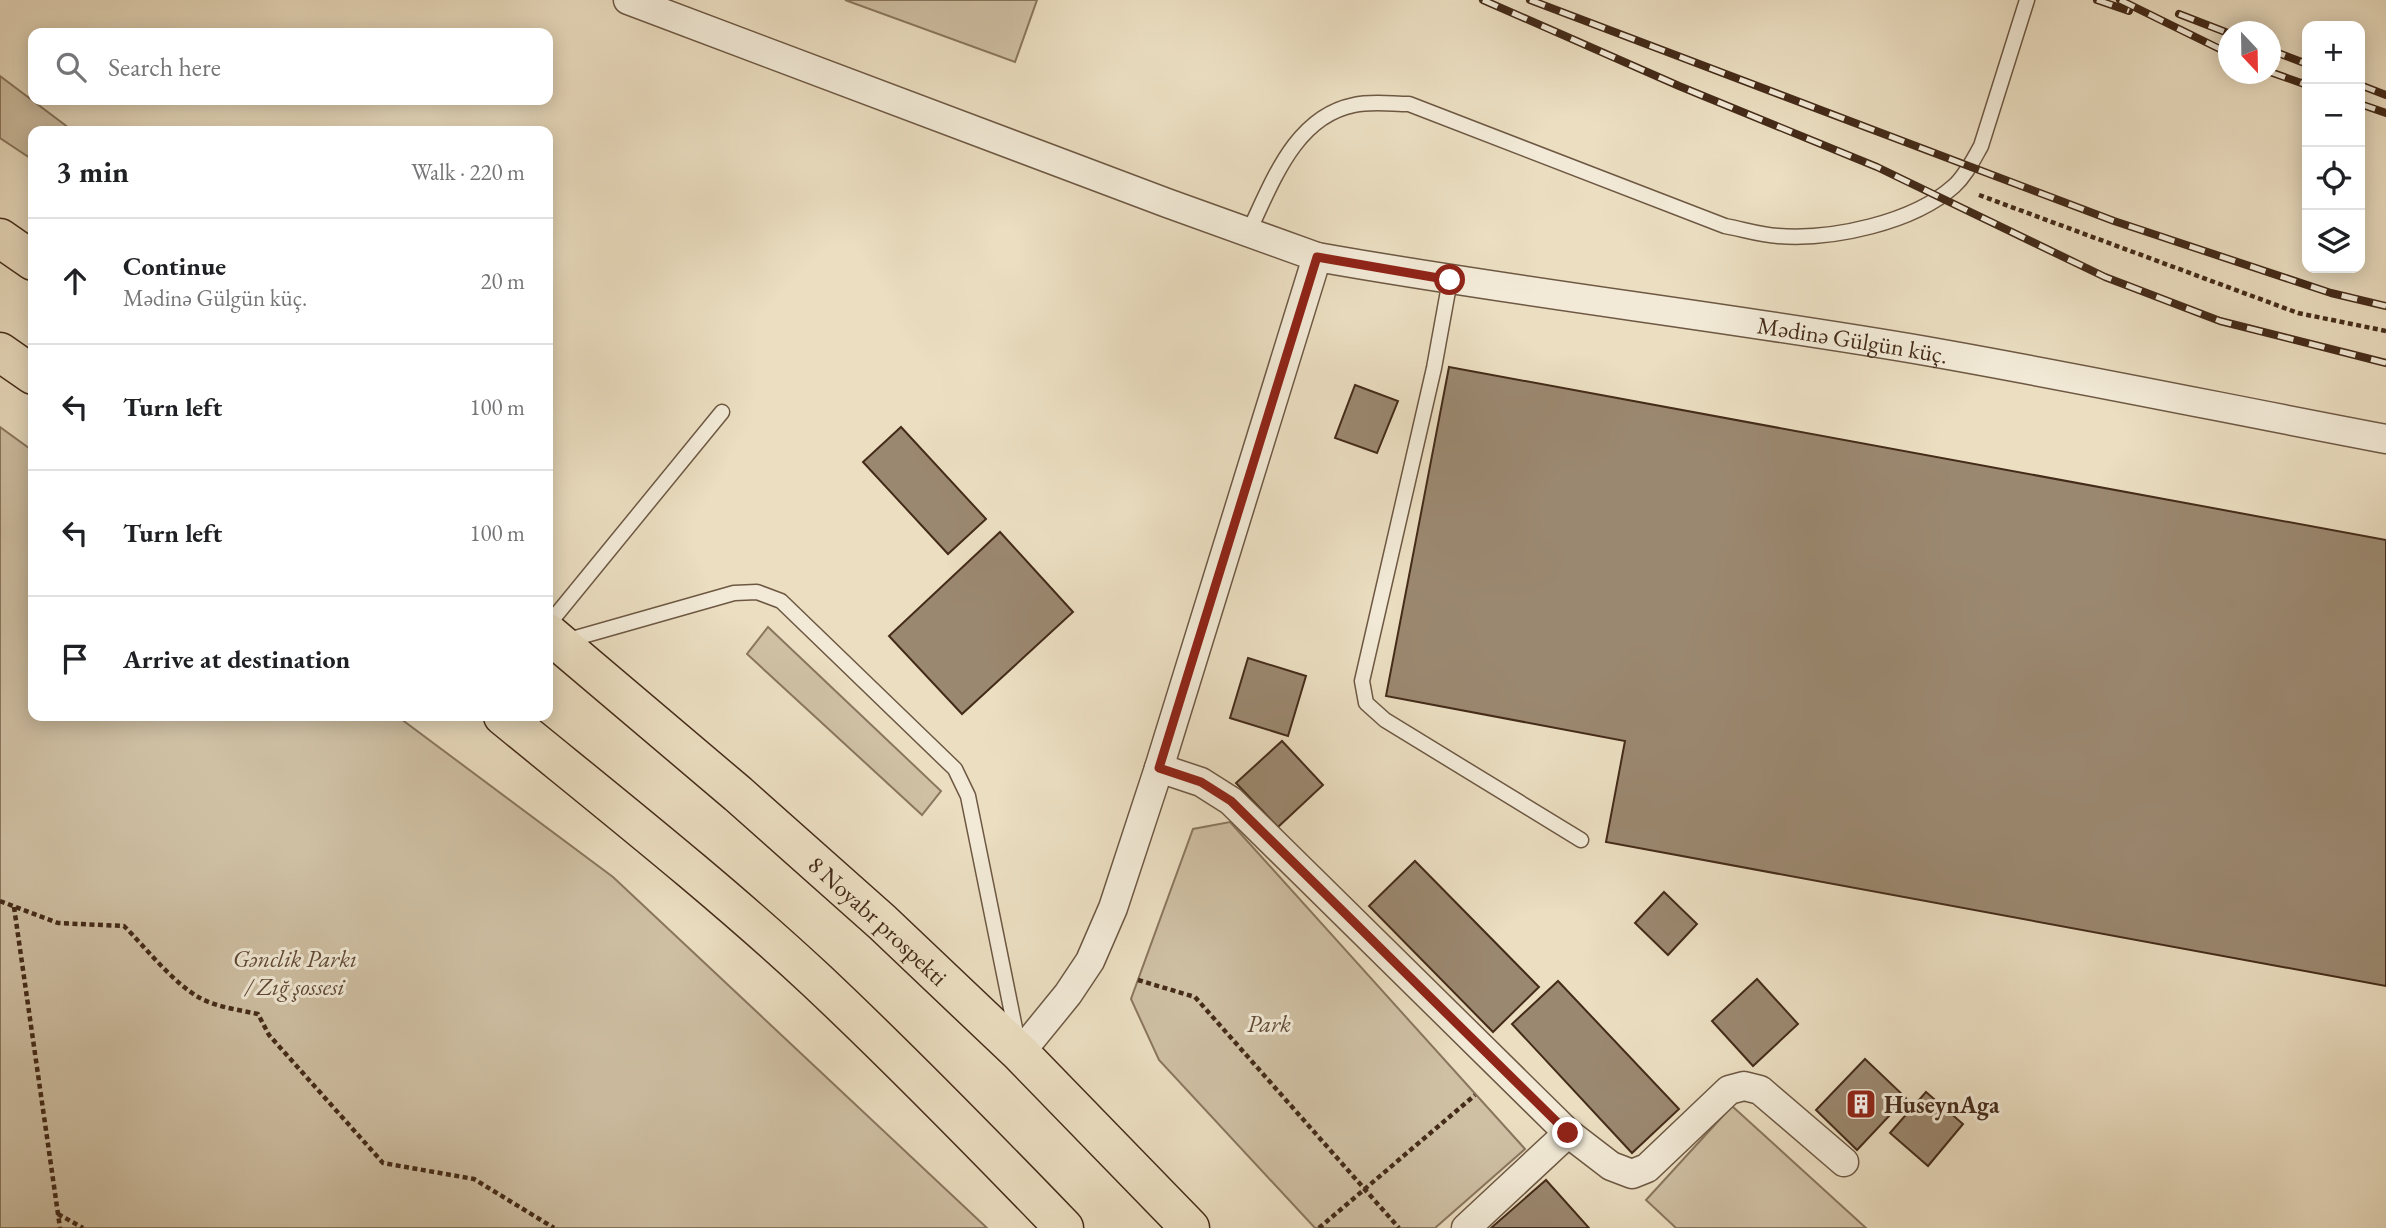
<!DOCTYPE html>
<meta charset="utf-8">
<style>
body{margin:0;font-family:"EB Garamond",serif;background:#f6f6f6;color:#202124}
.controls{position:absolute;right:21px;top:21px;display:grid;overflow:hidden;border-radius:14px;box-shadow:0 4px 18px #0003}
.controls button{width:63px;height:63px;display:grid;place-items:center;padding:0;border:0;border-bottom:2px solid #e0e0e0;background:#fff;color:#202124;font:35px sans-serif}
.compass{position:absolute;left:2218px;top:21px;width:63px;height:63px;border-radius:50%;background:#fff;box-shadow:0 4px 18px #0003;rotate:158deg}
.stop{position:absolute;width:21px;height:21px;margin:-16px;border:5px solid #8f2418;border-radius:50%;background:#fff}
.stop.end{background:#8f2418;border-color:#fff;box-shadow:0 2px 7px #0008}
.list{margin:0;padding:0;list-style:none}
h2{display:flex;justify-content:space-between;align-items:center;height:91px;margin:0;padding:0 28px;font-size:30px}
h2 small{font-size:23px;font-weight:400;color:#757577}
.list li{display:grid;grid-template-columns:46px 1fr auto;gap:21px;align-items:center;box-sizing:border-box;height:126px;padding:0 28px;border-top:2px solid #e0e0e0}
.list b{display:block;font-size:26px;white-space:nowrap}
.list p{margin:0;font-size:23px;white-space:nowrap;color:#757577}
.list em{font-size:23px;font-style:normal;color:#757577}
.icon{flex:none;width:38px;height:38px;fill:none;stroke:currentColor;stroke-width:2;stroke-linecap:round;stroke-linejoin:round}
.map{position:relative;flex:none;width:2386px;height:1228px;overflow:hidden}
.search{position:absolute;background:#fff;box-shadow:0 4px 18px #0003;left:28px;top:28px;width:525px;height:77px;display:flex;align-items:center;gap:18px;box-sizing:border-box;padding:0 24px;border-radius:14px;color:#757577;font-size:26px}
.panel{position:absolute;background:#fff;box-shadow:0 4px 18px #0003;left:28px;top:126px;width:525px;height:595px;border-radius:14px}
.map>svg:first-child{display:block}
.green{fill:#cfc0a4;stroke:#8a765e;stroke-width:2}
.building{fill:#9b8870;stroke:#442b19;stroke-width:2}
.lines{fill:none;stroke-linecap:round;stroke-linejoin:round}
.lane-casing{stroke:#6e5843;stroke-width:17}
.street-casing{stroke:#6e5843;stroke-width:31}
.highway-casing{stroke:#442b19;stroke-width:41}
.path{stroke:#442b19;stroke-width:4.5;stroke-dasharray:5 3.5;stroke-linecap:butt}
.lane{stroke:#f2ead7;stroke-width:14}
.street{stroke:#f2ead7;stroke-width:28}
.highway{stroke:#ebdec1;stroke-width:38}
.rail-casing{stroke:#442b19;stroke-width:8}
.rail{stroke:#f2ead7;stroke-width:5;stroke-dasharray:16;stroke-linecap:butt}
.route{stroke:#8f2418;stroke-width:9}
.labels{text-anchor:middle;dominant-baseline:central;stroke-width:6;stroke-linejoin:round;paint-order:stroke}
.street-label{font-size:24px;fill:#442b19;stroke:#f2ead7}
.park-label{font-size:24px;font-style:italic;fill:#604935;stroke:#f2ead7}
.poi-label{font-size:24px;font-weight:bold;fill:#442b19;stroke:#f2ead7;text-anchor:start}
</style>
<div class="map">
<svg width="2386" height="1228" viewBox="0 0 2386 1228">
<rect width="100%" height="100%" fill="#ebdec1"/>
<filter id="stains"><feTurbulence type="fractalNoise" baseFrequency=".00286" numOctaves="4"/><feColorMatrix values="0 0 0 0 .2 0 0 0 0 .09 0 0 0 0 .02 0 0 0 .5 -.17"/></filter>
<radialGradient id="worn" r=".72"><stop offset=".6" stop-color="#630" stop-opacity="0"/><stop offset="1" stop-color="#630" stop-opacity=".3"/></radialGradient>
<g class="green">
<path d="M845,0h192l-22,62z"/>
<path d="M0,76l73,55h-40v29l-33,-22z"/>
<path d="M0,427l33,24v265h364l216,161 374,351h-987z"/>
<path d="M768,627l173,164 -19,24 -175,-161z"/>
<path d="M1230,822l295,327 -90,79h-120l-156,-168 -28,-61 62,-170z"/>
<path d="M1732,1106l134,122h-190l-30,-28z"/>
</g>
<g class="building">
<path d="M1449,367l937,173v446l-780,-144 19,-101 -239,-45z"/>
<path d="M1355,385l43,16 -21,52 -42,-15z"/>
<path d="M901,427l85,92 -38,35 -85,-92z"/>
<path d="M1000,532l73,80 -111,102 -73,-78z"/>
<path d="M1248,658l58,18 -18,60 -58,-18z"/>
<path d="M1282,741l41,44 -45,42 -42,-44z"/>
<path d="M1415,861l124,126 -46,45 -124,-126z"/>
<path d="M1664,892l33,32 -29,31 -33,-32z"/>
<path d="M1757,979l41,45 -45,42 -41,-45z"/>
<path d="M1558,981l121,128 -47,44 -120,-129z"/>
<path d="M1865,1059l41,39 -49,52 -41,-40z"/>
<path d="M1926,1092l37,32 -35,42 -38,-33z"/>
<path d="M1546,1180l43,48h-98z"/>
</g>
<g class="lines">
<g class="lane-casing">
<g id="lane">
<path d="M1248,233c24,-49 46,-116 106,-128 17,-4 38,-1 55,-1l316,122c17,3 35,9 53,10 54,4 135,-13 176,-50 12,-11 19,-26 27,-40l46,-146"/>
<path d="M1450,280l-16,88 -72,313 4,22 19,17 196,120"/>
<path d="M548,625l174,-213"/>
<path d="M565,641l169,-48 23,-1 24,9 174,168 13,27 49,242"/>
</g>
</g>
<g class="street-casing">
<g id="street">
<path d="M628,0l539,203 150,54 -158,511 -46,140 -23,53 -22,33 -48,59"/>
<path id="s1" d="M1317,257c202,36 406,59 609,94 154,27 307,59 460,88"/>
<path d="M1159,768l42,14 30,19 337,332 43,33 21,8 15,-6 82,-78 15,-4 16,4 84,72"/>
<path d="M1466,1228l102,-95"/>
</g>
</g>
<g class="highway-casing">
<g id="highway">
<path d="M0,238l33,23"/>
<path d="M0,352l33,23"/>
<path id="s2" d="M548,633l190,161 144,128 138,131 170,175"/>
<path d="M503,716c105,86 213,171 313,264 85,80 167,164 248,248"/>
</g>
</g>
<g class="path">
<path d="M1979,195l319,118 88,18"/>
<path d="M0,901l58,22 66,3c22,22 49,57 76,72 17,9 39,12 58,16l11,21 114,128 91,16 80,49"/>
<path d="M14,907l46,321"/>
<path d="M1138,980l57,17 204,231"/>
<path d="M58,1214l25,14"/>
<path d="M1319,1228l156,-133"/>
</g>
<use href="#lane" class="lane"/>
<use href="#street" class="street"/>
<use href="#highway" class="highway"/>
<g class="rail-casing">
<g id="rail">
<path d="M1483,0l196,86 198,81 228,110 115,44 166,42"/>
<path d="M1530,0l584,221 217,72 55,13"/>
<path d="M2097,0l32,11"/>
<path d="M2120,0l108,53"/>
<path d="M2179,14l49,19"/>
<path d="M2270,50l37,14"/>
<path d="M2270,72l37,13"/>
<path d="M2360,85l26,10"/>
<path d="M2360,104l26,9"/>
</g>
</g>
<use href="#rail" class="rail"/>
</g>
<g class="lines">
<path class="route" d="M1450,280l-133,-23 -158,511 42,14 30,19 337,332"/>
</g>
<defs>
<g id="building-square" transform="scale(1.575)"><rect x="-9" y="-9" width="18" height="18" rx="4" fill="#8f2418" stroke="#f2ead7"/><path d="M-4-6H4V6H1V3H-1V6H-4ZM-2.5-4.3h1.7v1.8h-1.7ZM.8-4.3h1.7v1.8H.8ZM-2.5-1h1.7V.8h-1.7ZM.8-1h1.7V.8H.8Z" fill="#fff"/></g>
</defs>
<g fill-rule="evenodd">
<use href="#building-square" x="1861" y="1104"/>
</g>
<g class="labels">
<g class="street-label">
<text stroke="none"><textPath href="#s1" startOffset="542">Mədinə Gülgün küç.</textPath></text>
<text stroke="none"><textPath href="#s2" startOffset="438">8 Noyabr prospekti</textPath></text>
</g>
<g class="park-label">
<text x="295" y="958">Gənclik Parkı<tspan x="295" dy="28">/ Zığ şossesi</tspan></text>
<text x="1269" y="1023">Park</text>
</g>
<g class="poi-label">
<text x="1884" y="1104">HuseynAga</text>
</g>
</g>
<rect width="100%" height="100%" filter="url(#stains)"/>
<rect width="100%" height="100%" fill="url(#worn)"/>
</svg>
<div class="controls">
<button>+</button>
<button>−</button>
<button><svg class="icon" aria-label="locate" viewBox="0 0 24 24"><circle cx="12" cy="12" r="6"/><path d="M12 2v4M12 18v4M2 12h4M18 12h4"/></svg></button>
<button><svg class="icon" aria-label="layers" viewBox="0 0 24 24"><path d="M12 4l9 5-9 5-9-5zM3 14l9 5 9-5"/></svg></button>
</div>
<svg class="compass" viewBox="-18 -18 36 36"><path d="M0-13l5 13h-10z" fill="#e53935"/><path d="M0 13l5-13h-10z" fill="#757577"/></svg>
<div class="stop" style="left:1450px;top:280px"></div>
<div class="stop end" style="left:1568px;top:1133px"></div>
<div class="search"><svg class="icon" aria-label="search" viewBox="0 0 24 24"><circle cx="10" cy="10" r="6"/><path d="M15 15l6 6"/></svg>Search here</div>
<section class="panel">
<h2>3 min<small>Walk · 220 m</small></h2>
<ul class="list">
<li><svg class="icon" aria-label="ahead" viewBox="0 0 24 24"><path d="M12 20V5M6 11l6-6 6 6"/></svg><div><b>Continue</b><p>Mədinə Gülgün küç.</p></div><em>20 m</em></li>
<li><svg class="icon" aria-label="left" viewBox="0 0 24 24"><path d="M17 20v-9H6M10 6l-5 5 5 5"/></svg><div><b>Turn left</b></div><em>100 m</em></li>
<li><svg class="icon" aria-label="left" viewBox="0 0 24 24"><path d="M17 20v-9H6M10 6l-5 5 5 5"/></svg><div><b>Turn left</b></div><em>100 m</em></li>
<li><svg class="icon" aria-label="arrive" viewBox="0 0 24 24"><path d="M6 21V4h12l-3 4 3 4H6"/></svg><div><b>Arrive at destination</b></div></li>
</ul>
</section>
</div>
